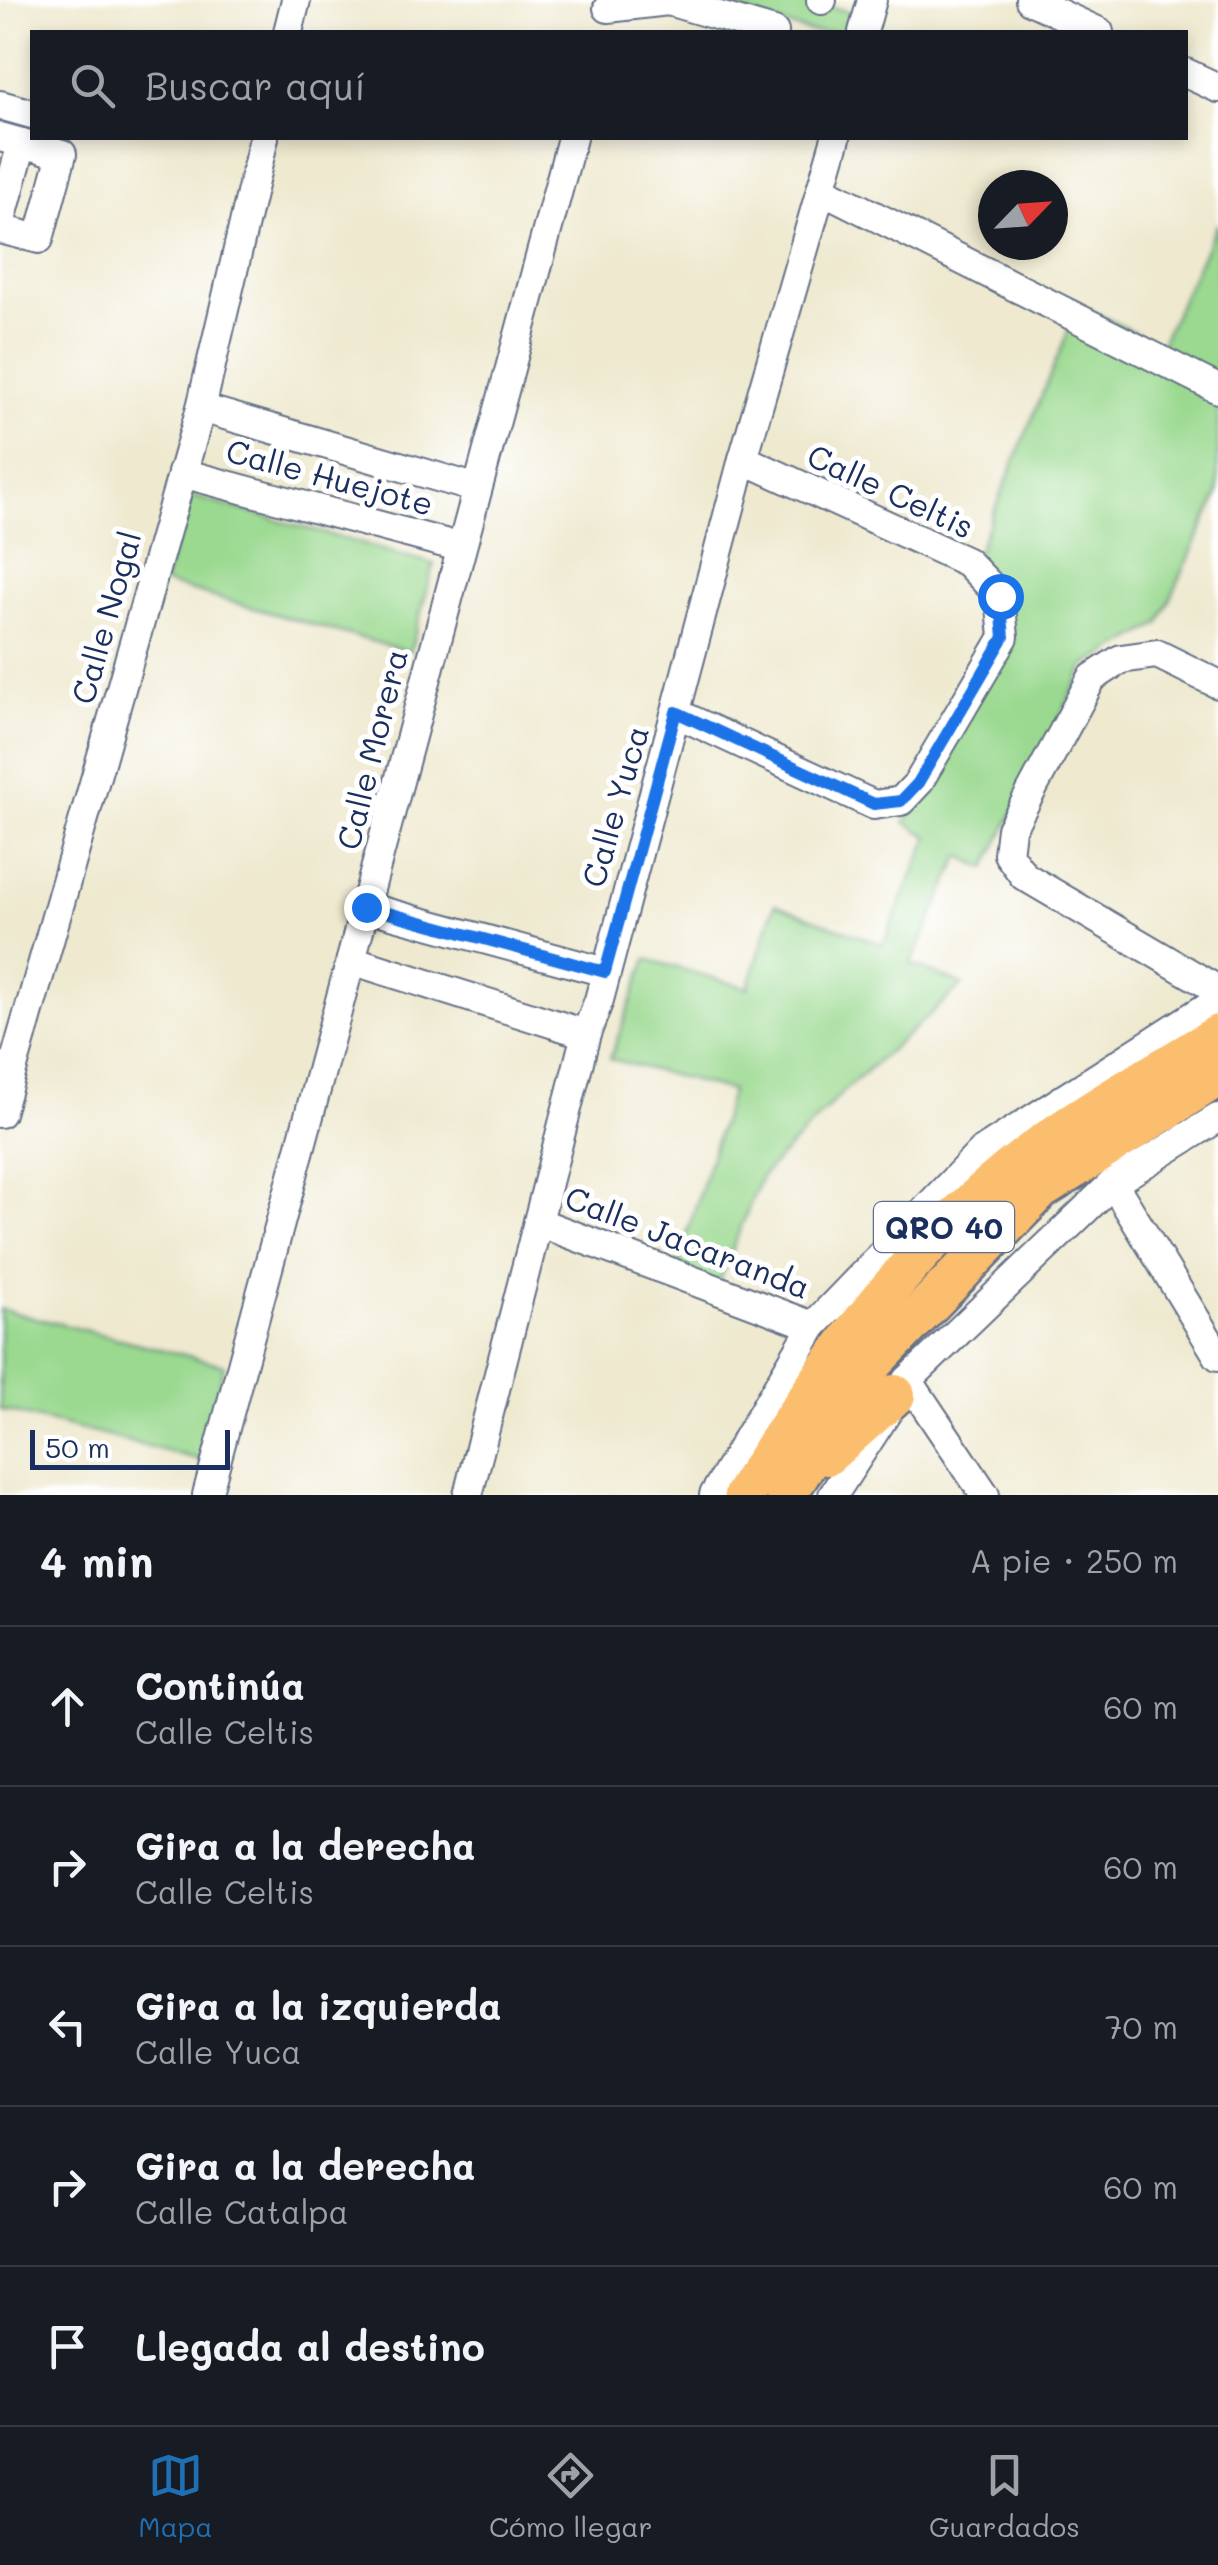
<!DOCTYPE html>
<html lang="es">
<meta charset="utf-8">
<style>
body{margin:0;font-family:Mali,sans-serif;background:#242831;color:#f1f3f6}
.compass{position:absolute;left:978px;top:170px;width:90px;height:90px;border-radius:50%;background:#171b24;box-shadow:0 5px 15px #0003;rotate:65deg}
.scale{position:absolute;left:30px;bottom:25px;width:200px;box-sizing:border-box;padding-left:10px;border:5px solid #1b2f5e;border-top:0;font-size:28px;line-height:35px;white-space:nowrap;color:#1b2f5e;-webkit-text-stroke:8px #fff;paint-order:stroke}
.stop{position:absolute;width:30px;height:30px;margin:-22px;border:8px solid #1a73e8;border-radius:50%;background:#fff}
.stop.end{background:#1a73e8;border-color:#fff;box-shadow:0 2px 10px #0008}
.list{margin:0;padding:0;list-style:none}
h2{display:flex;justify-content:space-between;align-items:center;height:130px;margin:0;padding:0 40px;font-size:42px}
h2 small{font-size:32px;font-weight:400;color:#9ea1a6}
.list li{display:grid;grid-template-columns:65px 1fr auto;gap:30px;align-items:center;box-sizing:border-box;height:160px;padding:0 40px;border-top:2px solid #363941}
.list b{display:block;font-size:38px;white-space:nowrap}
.list p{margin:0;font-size:32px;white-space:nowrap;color:#9ea1a6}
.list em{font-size:32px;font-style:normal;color:#9ea1a6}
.icon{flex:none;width:55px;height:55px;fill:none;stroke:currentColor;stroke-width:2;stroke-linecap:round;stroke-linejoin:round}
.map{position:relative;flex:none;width:1218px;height:1495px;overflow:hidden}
.search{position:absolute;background:#171b24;box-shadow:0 5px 15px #0003;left:30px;right:30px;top:30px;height:110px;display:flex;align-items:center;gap:25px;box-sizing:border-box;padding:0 35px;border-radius:0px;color:#9ea1a6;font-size:38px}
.sheet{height:930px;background:#171b24}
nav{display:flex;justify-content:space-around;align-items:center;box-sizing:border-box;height:140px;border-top:2px solid #363941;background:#171b24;font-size:28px;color:#9ea1a6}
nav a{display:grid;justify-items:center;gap:5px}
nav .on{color:#1f6fb2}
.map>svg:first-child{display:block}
.green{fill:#9ad98f;stroke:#5a8476;stroke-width:2.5}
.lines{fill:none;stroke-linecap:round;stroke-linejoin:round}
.minor-casing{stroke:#657086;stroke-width:32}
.highway-casing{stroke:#657086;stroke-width:45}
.minor{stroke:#fff;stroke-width:28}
.highway{stroke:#fbbe6e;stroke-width:40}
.route{stroke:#1a73e8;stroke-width:12}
.labels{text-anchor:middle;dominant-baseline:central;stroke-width:10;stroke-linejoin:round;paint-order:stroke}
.shield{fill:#fff;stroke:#5f6d8e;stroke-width:2.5}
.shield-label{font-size:30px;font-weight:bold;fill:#1b2f5e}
.street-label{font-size:32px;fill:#1b2f5e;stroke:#fff}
</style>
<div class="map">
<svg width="1218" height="1495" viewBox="0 0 1218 1495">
<rect width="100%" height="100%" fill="#fff"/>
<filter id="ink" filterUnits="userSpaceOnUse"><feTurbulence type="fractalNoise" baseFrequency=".01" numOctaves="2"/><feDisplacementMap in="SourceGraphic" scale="20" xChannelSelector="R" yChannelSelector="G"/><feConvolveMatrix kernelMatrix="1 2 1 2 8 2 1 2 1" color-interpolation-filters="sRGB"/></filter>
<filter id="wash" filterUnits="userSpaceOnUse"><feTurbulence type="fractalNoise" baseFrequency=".0048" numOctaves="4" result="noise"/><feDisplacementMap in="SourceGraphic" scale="40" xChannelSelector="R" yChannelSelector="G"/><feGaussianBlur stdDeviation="2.25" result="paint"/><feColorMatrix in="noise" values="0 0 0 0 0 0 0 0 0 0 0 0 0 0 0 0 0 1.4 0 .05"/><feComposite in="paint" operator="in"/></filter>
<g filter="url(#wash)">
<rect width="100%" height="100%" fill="#eee9cf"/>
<g class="green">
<path d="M700,0h97l56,12 -4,20h-39z"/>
<path d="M1218,223v271l-59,130 -74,42 -99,202 -26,-12 -49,108 52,21 -117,104 -85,88 -44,110 -41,-17 55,-179 -121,-32 37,-100 101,29 27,-84 108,41 46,-108 -24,-15 102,-185 -31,-82 103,-250 81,40z"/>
<path d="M188,495l246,69 -24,88 -246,-69z"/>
<path d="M0,1309l224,56 -23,95 -201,-51z"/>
</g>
</g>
<g filter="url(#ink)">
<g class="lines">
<g class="minor-casing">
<g id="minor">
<path d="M821,0h1"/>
<path d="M1030,0l69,32"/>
<path d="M608,8l60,-7 106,31"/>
<path d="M288,32l8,-32"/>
<path d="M863,32l9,-32"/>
<path d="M1186,73l32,15"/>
<path d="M0,105l32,9"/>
<path d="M0,137l62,17 -23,85 -39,-10"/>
<path d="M823,190l395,199"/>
<path d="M0,224l22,-81"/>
<path d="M201,408l274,80"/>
<path d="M182,473l277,74"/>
<path d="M1218,684l-61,-30 -36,5 -29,19 -81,151 -3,25 16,22 194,114"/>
<path d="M676,713l198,92 27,-4 17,-18 86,-146 -4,-41 -33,-34 -224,-103"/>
<path d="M366,907l239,65"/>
<path d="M351,960l235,74"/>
<path d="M0,1113l201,-705 63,-270"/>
<path d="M1113,1183l105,173"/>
<path d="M538,1222l275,104"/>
<path d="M908,1380l77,115"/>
<path d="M207,1495l365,-1357"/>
<path d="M468,1495l118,-461 13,-34 144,-541 93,-321"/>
<path d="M714,1495l99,-169 168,-174 237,-152"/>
<path d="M833,1495l75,-115 205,-197 105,-65"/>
</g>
</g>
<g class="highway-casing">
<g id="highway">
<path d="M827,1455l68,-60"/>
<path d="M744,1495c78,-125 163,-247 281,-338 59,-45 129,-82 193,-122"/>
<path d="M786,1495l79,-124 175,-181 178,-114"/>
</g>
</g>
<use href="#minor" class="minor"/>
<use href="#highway" class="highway"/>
</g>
</g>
<g class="lines" filter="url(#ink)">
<path class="route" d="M366,907l239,65 71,-260 198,92 27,-3 17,-18 86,-146 -4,-41"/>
</g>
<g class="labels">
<rect class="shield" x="874" y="1202" width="140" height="50" rx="8"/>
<g class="shield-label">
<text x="944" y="1227">QRO 40</text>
</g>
<g class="street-label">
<text transform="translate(330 476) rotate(15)">Calle Huejote</text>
<text transform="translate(891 490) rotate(25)">Calle Celtis</text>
<text transform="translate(105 617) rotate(-74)">Calle Nogal</text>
<text transform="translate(371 749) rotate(-76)">Calle Morera</text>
<text transform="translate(614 806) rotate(-74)">Calle Yuca</text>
<text transform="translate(688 1241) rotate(21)">Calle Jacaranda</text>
</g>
</g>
</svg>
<svg class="compass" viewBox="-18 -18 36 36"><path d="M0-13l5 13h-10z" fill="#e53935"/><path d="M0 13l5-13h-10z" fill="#9ea1a6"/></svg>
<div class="scale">50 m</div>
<div class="stop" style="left:1000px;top:596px"></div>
<div class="stop end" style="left:366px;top:907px"></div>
<div class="search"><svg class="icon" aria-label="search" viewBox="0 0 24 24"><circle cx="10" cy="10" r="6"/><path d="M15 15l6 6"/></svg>Buscar aquí</div>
</div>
<section class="sheet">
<h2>4 min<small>A pie · 250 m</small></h2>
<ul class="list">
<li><svg class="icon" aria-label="ahead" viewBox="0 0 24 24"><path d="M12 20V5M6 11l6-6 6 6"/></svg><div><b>Continúa</b><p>Calle Celtis</p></div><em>60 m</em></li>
<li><svg class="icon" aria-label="right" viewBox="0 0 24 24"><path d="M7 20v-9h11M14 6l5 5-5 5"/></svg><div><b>Gira a la derecha</b><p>Calle Celtis</p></div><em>60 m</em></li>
<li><svg class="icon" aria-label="left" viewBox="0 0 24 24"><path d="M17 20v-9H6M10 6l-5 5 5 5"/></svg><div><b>Gira a la izquierda</b><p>Calle Yuca</p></div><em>70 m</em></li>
<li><svg class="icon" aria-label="right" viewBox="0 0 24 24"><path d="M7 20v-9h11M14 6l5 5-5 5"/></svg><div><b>Gira a la derecha</b><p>Calle Catalpa</p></div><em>60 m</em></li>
<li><svg class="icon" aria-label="arrive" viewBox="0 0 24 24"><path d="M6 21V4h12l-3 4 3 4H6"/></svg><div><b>Llegada al destino</b></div></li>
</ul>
</section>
<nav>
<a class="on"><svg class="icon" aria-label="map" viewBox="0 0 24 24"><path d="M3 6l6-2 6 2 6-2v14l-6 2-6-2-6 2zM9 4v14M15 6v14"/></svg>Mapa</a>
<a><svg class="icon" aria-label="directions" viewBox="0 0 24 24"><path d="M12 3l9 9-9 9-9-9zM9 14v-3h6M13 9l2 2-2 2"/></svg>Cómo llegar</a>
<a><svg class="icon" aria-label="saved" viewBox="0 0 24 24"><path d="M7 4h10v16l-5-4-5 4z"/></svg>Guardados</a>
</nav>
